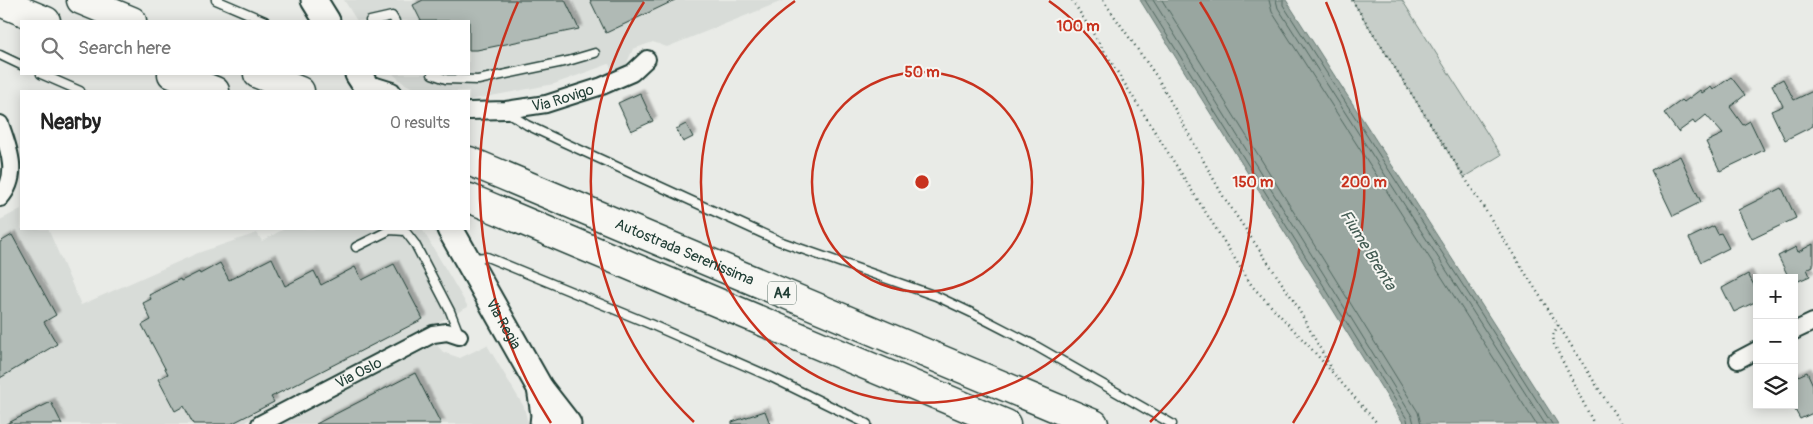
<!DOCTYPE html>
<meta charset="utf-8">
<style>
body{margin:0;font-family:Pangolin,sans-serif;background:#f2f2f2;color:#222}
.controls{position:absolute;right:15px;bottom:15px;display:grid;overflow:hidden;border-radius:0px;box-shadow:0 2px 12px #0003}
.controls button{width:45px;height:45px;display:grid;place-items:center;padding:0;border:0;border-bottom:1px solid #e0e0e0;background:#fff;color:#222;font:25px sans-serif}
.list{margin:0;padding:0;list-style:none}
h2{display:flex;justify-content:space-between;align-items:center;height:65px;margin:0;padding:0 20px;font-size:21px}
h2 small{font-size:16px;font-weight:400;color:#767676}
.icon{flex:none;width:28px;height:28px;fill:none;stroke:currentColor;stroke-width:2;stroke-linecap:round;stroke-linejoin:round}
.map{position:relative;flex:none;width:1813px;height:424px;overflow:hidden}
.search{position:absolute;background:#fff;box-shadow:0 2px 12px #0003;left:20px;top:20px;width:450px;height:55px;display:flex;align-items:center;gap:12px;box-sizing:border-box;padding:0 18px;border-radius:0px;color:#767676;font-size:19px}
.panel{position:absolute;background:#fff;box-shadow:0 2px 12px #0003;left:20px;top:90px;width:450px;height:140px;border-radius:0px}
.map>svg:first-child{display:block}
.built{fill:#d8dcd8}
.green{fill:#c7cec9;stroke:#73867e}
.water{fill:#99a6a0;stroke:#687c75}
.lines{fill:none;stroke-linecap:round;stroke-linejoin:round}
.shore{stroke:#50675f;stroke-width:1}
.building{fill:#b0bab5;stroke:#1f3d34;filter:url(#shadow)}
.lane-casing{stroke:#1f3d34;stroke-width:11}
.street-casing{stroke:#1f3d34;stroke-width:20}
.primary-casing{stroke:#1f3d34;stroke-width:29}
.highway-casing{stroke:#1f3d34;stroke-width:31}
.path{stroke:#1f3d34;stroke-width:2.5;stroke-dasharray:1 4;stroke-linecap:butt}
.lane{stroke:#f6f6f2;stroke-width:8}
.street{stroke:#f6f6f2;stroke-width:16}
.primary{stroke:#f6f6f2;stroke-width:25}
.highway{stroke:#f6f6f2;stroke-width:28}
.ring{fill:none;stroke:#c8321e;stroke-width:2.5}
.labels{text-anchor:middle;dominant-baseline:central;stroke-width:4;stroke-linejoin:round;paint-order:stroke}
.shield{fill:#f6f6f2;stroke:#60746d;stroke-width:1}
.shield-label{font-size:14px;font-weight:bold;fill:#1f3d34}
.street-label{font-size:15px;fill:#1f3d34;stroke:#f6f6f2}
.water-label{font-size:16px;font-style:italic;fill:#445c54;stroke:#f6f6f2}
.centre{fill:#c8321e;stroke:#f6f6f2;stroke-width:2.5}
.ring-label{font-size:15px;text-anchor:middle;font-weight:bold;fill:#c8321e;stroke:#f6f6f2;stroke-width:4;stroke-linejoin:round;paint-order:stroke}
</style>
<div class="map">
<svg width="1813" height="424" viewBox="0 0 1813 424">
<defs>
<filter id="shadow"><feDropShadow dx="4" dy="-4" stdDeviation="1" flood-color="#0004"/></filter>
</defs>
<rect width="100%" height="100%" fill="#e9ebe7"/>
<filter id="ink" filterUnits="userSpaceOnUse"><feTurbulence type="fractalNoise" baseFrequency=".02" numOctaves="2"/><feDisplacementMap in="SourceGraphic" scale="10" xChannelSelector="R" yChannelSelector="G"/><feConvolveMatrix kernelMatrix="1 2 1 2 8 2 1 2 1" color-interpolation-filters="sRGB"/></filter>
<g filter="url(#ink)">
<g class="built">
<path d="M344,0h441l-118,47 -14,-5 -20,7 -7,16 -14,5 -3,-6 -55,20 -84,16h-1v-9h-51l-16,-9 -9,-8h76v-53h-112z"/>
<path d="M21,209v20h27l33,76 117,-52 59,-20 5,8 22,-12h138l46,78 -227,117h-241v-204z"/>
<path d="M436,344l7,8 17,6 27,-13 37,62 4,17h-246z"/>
</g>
<path class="green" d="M1352,0h50l99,155 -37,22z"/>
<path class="water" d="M1140,0h146l272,424h-154z"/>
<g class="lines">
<g class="shore">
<path d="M1145,0l262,419 1,5"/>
<path d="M1153,0l259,416 2,8"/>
<path d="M1162,0l256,412 3,12"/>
<path d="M1269,0l3,12 264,412"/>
<path d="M1276,0l2,8 267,416"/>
<path d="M1283,0v5l269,419"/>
</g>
</g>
<g class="building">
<path d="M423,0h142l14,29 -102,21h-8v-29h-48l-8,-16z"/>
<path d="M590,0h85l-69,33z"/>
<path d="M1731,77l14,18 -15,12 13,18 7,-4 14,29 -44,21 -14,-29 17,-8 -17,-19 -11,9 -2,-3 -15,11 -14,-19 18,-13 2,2 16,-12 2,3 9,-6 2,3z"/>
<path d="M1783,79l11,21 19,-9v35l-28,14 -14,-29 12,-5 -11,-21z"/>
<path d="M640,93l13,28 -22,10 -13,-28z"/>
<path d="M686,124l7,13 -10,5 -7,-13z"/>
<path d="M1680,156l21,46 -28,14 -22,-46z"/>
<path d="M1782,188l14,30 -44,21 -14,-29z"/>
<path d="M1714,226l4,8 3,-1 8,15 -28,14 -12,-24z"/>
<path d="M12,235l44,80 -12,7 13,22 -57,34v-136z"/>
<path d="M1813,244v22l-6,3 3,7 -16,7v-5h-5l-11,-22 18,-9 2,5z"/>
<path d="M272,258l13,28 29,-15 7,14 34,-18 7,13 32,-16 29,55 -152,78 3,5 -43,22h-38l-9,-18 -9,5 -17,-32 10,-5 -26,-49 9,-5 -8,-17 8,-4 -2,-4 31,-16 1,2 18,-9 1,2 20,-11 9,17z"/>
<path d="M1748,274l9,17v10l-23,11 -12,-24z"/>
<path d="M1807,372l6,13v28l-13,6 -6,-11v-30z"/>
<path d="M415,373l26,51h-125z"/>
<path d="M51,402l11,22h-56z"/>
<path d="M765,411l5,13h-38v-2z"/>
</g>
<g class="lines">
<g class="lane-casing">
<g id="lane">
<path d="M216,0l49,21"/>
<path d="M370,21l22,-5 3,5"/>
<path d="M0,55l21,10"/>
<path d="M41,74l39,17"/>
<path d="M432,74l14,5 32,1 90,-19 27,-8"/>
<path d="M507,112l20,13 36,17 216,99 157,55 36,17 62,32 138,79"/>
<path d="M356,247l34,-17 15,1 10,13 35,67 9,23"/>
<path d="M472,258l15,-1 163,67 121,53 96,47"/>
</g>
</g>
<g class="street-casing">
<g id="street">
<path d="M368,90l8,-4 16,5"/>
<path id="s1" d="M469,111l37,-1 40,-6 56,-18 30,-13 15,-14"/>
<path d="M0,124c9,25 20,52 0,74"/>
<path d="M1794,331l19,-9"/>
<path d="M1738,360l19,-10"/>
<path id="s2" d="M260,424l173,-90 14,-2 12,4"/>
</g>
</g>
<g class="primary-casing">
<g id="primary">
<path d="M314,0l13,21"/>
<path d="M358,74l11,17"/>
<path id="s3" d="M450,229l90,159 28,36"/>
<path d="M540,388l4,27 -1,9"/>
</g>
</g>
<g class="highway-casing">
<g id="highway">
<path d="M81,0l51,21"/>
<path d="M0,2l46,19"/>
<path d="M172,74l43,17"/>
<path d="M258,74l42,17"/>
<path id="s4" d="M469,161l625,263"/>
<path d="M469,198l537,226"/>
</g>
</g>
<g class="path">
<path d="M1072,0l180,286 56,59 70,79"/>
<path d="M1103,0l54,77 66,119 71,105 38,69"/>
<path d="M1352,0l269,424"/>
<path d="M1558,325l-5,10 1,9 40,80"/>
</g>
<use href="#lane" class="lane"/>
<use href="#street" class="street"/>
<use href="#primary" class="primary"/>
<use href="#highway" class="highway"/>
</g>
</g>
<g class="ring">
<circle cx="922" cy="182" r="110"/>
<path d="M1049 1A221 221 0 1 1 795 1"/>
<path d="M694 422A331 331 0 0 1 644 2M1200 2A331 331 0 0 1 1150 422"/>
<path d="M551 423A442 442 0 0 1 518 2M1326 2A442 442 0 0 1 1293 423"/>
</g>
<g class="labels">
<rect class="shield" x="768" y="281.5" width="28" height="23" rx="4"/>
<g class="shield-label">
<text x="782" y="293">A4</text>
</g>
<g class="street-label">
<text stroke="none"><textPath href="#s1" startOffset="95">Via Rovigo</textPath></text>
<text stroke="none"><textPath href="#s4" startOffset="234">Autostrada Serenissima</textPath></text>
<text stroke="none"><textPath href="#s3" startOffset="109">Via Regia</textPath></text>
<text stroke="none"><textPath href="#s2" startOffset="111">Via Oslo</textPath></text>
</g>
<g class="water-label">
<text transform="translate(1368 250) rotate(58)">Fiume Brenta</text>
</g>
</g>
<circle cx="922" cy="182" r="8" class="centre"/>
<g class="ring-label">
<text x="1078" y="31">100 m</text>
<text x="922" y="77">50 m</text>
<text x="1253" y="187">150 m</text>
<text x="1364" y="187">200 m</text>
</g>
</svg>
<div class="controls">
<button>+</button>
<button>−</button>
<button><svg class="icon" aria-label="layers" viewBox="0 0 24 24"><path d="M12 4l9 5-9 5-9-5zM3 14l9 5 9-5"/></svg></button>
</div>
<div class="search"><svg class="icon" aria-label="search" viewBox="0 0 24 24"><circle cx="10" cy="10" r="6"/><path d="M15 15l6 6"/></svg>Search here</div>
<section class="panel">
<h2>Nearby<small>0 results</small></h2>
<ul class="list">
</ul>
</section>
</div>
